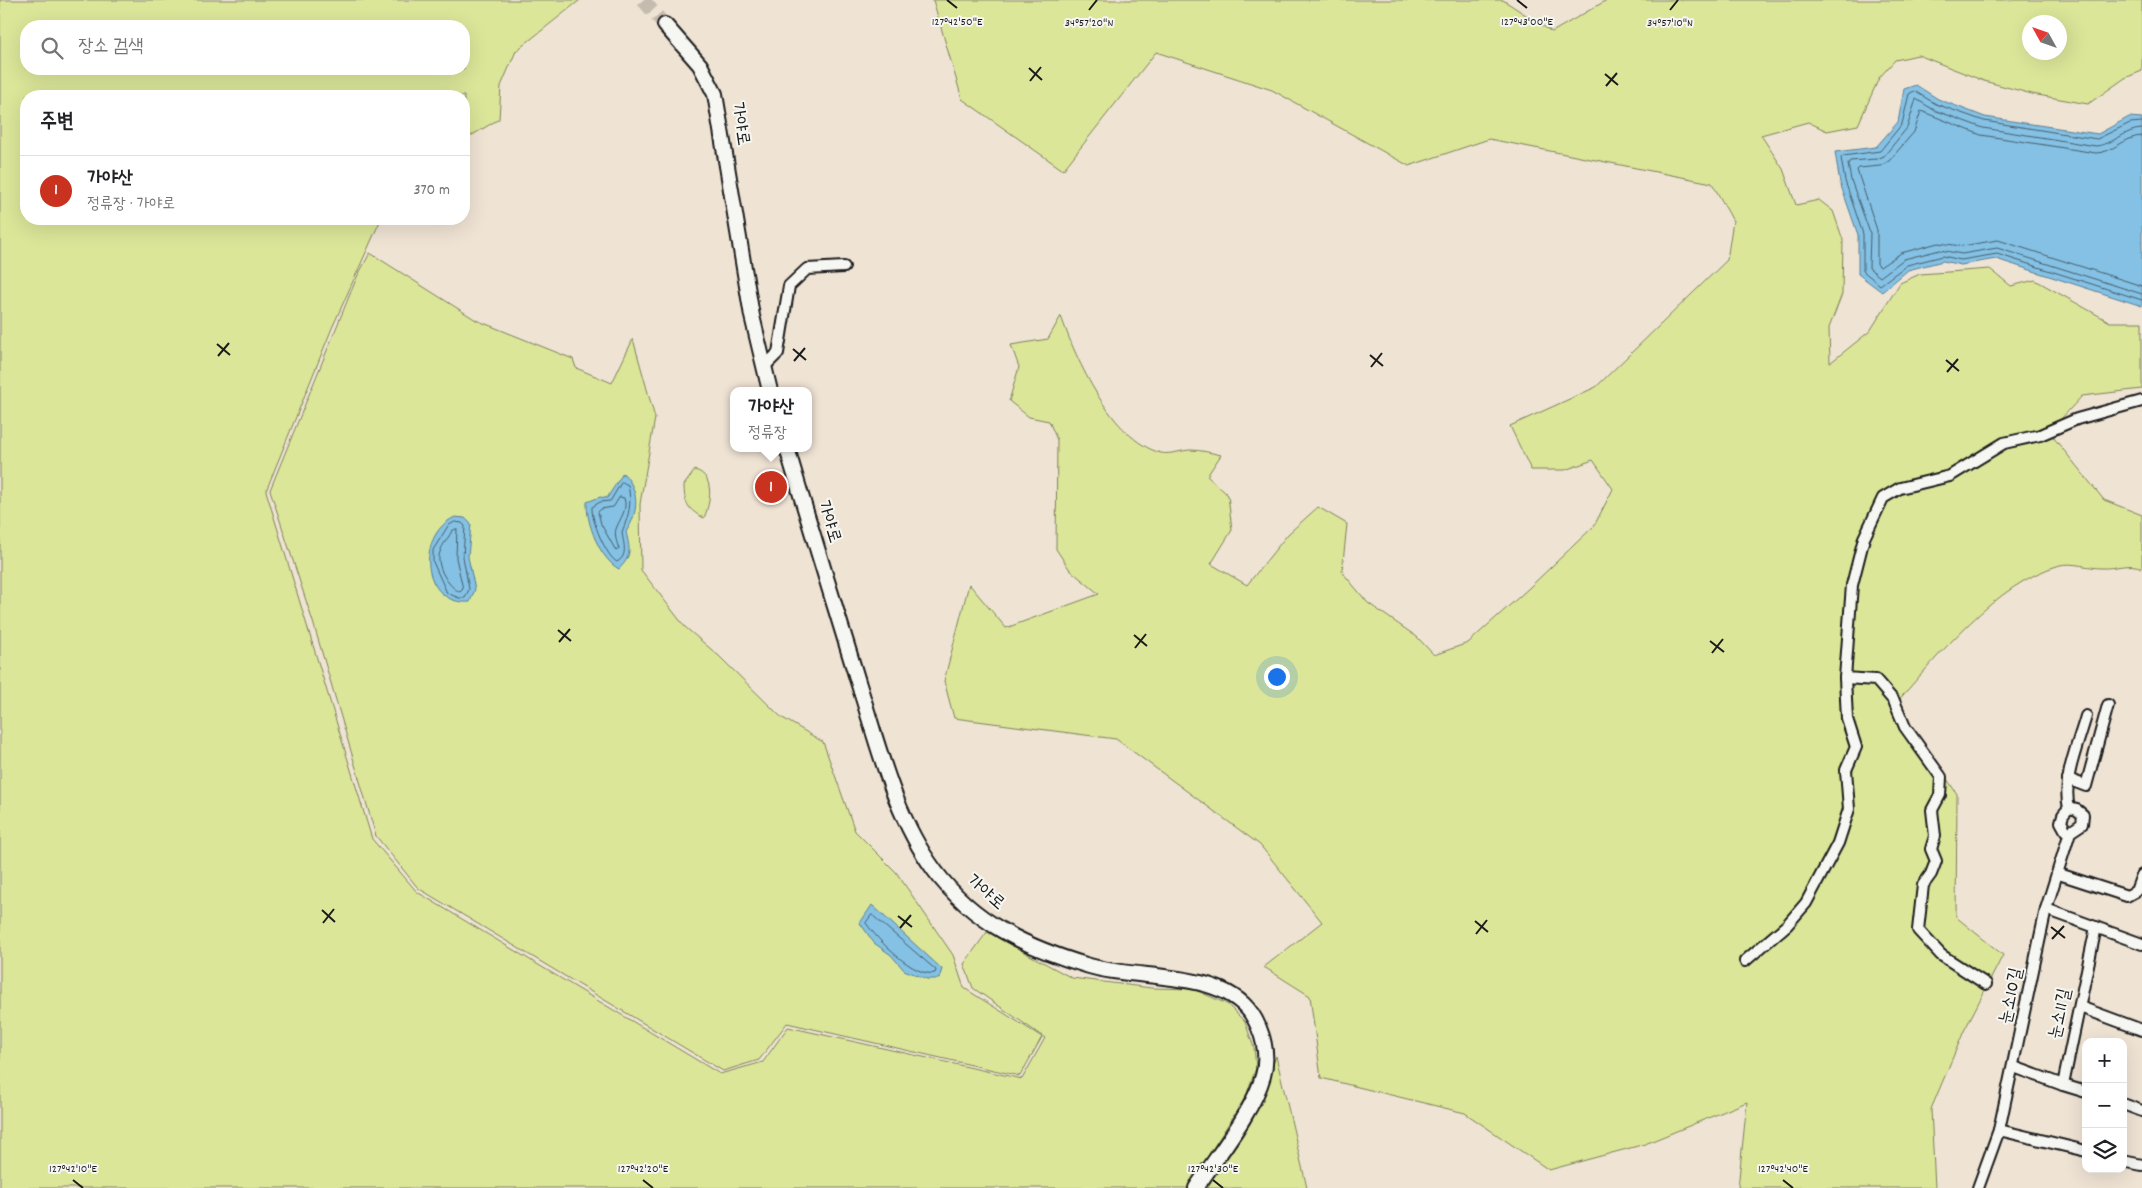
<!DOCTYPE html>
<html lang="ko">
<meta charset="utf-8">
<style>
body{margin:0;font-family:Dekko,"Poor Story",sans-serif;background:#f6f6f6;color:#202124}
.controls{position:absolute;right:15px;bottom:15px;display:grid;overflow:hidden;border-radius:10px;box-shadow:0 5px 20px #0002}
.controls button{width:45px;height:45px;display:grid;place-items:center;padding:0;border:0;border-bottom:1px solid #e0e0e0;background:#fff;color:#202124;font:25px sans-serif}
.compass{position:absolute;left:2022px;top:15px;width:45px;height:45px;border-radius:50%;background:#fff;box-shadow:0 5px 20px #0002;rotate:310deg}
.you{position:absolute;left:1276px;top:676px;width:18px;height:18px;margin:-12px;border:4px solid #fff;border-radius:50%;background:#1a73e8;box-shadow:0 0 0 8px #1a73e833}
.badge{display:grid;place-items:center;width:32px;height:32px;border-radius:50%;background:#c8321e;color:#fff;font-size:16px;font-weight:700}
.pin{position:absolute;translate:-50% -50%;border:2px solid #fff;box-shadow:0 1px 5px #0006}
.popup{position:absolute;left:730px;top:387px;width:82px;height:65px;box-sizing:border-box;display:grid;place-content:center;border-radius:10px;background:#fff;filter:drop-shadow(0 1px 4px #0005);font-size:16px;white-space:nowrap;color:#757577}
.popup b{font-size:19px;color:#202124}
.popup::after{content:'';position:absolute;left:50%;top:100%;margin-left:-10px;border:10px solid transparent;border-top-color:#fff}
.list{margin:0;padding:0;list-style:none}
h2{display:flex;justify-content:space-between;align-items:center;height:65px;margin:0;padding:0 20px;font-size:21px}
h2 small{font-size:16px;font-weight:400;color:#757577}
.list li{display:grid;grid-template-columns:32px 1fr auto;gap:15px;align-items:center;box-sizing:border-box;height:70px;padding:0 20px;border-top:1px solid #e0e0e0}
.list b{display:block;font-size:19px;white-space:nowrap}
.list p{margin:0;font-size:16px;white-space:nowrap;color:#757577}
.list em{font-size:16px;font-style:normal;color:#757577}
.icon{flex:none;width:28px;height:28px;fill:none;stroke:currentColor;stroke-width:2;stroke-linecap:round;stroke-linejoin:round}
.map{position:relative;flex:none;width:2142px;height:1188px;overflow:hidden}
.search{position:absolute;background:#fff;box-shadow:0 5px 20px #0002;left:20px;top:20px;width:450px;height:55px;display:flex;align-items:center;gap:12px;box-sizing:border-box;padding:0 18px;border-radius:20px;color:#757577;font-size:19px}
.panel{position:absolute;background:#fff;box-shadow:0 5px 20px #0002;left:20px;top:90px;width:450px;height:135px;border-radius:20px}
.map>svg:first-child{display:block}
.green{fill:#dbe699;stroke:#7c815a;fill-rule:evenodd}
.water{fill:#84c1e4;stroke:#5a7f94}
.lines{fill:none;stroke-linecap:round;stroke-linejoin:round}
.shore{stroke:#465e6c;stroke-width:1}
.secondary-tunnel{stroke:#c5bbaf;stroke-width:14;stroke-dasharray:14 7;stroke-linecap:butt}
.street-casing{stroke:#1c1c1c;stroke-width:14}
.secondary-casing{stroke:#1c1c1c;stroke-width:18}
.street{stroke:#f6f6f2;stroke-width:10}
.secondary{stroke:#f6f6f2;stroke-width:14}
.ticks{fill:none;stroke:#1c1c1c;stroke-width:2}
.labels{text-anchor:middle;dominant-baseline:central;stroke-width:4;stroke-linejoin:round;paint-order:stroke}
.street-label{font-size:18px;fill:#1c1c1c;stroke:#f6f6f2}
.ticks-label{font-size:12px;text-anchor:middle;fill:#1c1c1c;stroke:#f6f6f2;stroke-width:4;stroke-linejoin:round;paint-order:stroke}
</style>
<div class="map">
<svg width="2142" height="1188" viewBox="0 0 2142 1188">
<rect width="100%" height="100%" fill="#efe3d4"/>
<filter id="ink" filterUnits="userSpaceOnUse"><feTurbulence type="fractalNoise" baseFrequency=".02" numOctaves="2"/><feDisplacementMap in="SourceGraphic" scale="10" xChannelSelector="R" yChannelSelector="G"/><feConvolveMatrix kernelMatrix="1 2 1 2 8 2 1 2 1" color-interpolation-filters="sRGB"/></filter>
<g filter="url(#ink)">
<g class="green">
<path d="M0,0h580l-64,51 -15,35 -2,33 -35,21v-44h-438v123h355l-49,109 -66,163 106,348 45,53 303,182 43,-12 25,-35 234,52 23,-41 -72,-50 -9,-24 23,-32 85,46 79,10 42,1 34,15 18,18 9,26 2,20 -10,28 -58,92h-1188zM26,26h438v43h-438z"/>
<path d="M933,0h570l49,32 55,-32h535v71l-17,7 -37,26 -56,-10 -48,-13 -66,-26 -23,5 -16,18 -21,47 -31,6 -19,-9 -47,13 22,34 13,36 23,-5 14,11 10,29 -1,54 -13,34 1,35 40,-32 30,-48 20,-9 70,-5 21,17 24,-6 75,42h32v67l-60,7 -33,36 55,68 38,15v53c-12,-6 -27,1 -41,0 -12,0 -29,-6 -41,-3 -64,18 -121,90 -164,138l61,91 -1,123 47,38 -39,76 -33,78 4,79h-197l9,-86 -102,42 -96,26 -84,-57 -144,-35 -11,-82 -46,-29 58,-45 -62,-77 -144,-106 -162,-21 -10,-37 25,-97 37,44 93,-34 -29,-24 -14,-21 1,-109 -8,-19 -20,-4 -20,-16 10,-34 -8,-22 37,-6 13,-23c15,44 51,124 100,137 9,2 21,-3 30,-3 10,0 21,3 30,5l-14,21 21,19 4,35 -21,34 36,21 41,-51 30,-27 29,17 -5,48 26,31 49,34 17,18 34,-12 62,-56 64,-61 19,-37 -20,-29 -28,10h-34l-21,-44 86,-39 131,-127 6,-39 -21,-38 -223,-44 -80,27 -137,-76 -116,-38 -93,118 -101,-71zM2030,22h30v30h-30z"/>
<path d="M370,253l106,67 97,39 3,9 36,15 21,-44 22,79 -15,86 1,66 44,57 34,29 62,61 42,25 32,89 41,41 57,83 11,33 78,49 -22,39 -233,-53 -28,37 -36,11 -305,-183 -42,-52 -63,-214 -43,-132 87,-213z"/>
<path d="M695,470c21,6 15,34 9,48 -16,-8 -20,-15 -20,-33z"/>
<path d="M1276,1056l31,132h-100l51,-81z"/>
</g>
<g class="water">
<path d="M1916,85l22,14 47,18 113,17 31,-17 13,1v188l-146,-47 -35,6 -18,-4 -35,9 -26,22 -24,-18v-39l-18,-52 -5,-31 41,-5 22,-25 6,-33z"/>
<path d="M623,473c17,17 16,39 3,59 4,17 6,24 -7,37 -19,-10 -33,-46 -32,-67l13,-5 7,1z"/>
<path d="M455,517l10,1 6,6 -3,33 7,32 -5,13c-49,4 -55,-67 -15,-85z"/>
<path d="M872,905l70,64 -3,10h-12l-23,-9 -13,-15 -17,-12 -14,-20z"/>
</g>
<g class="lines">
<g class="shore">
<path d="M2142,122l-12,1 -33,16 -113,-18 -48,-17 -22,-13 -5,3 -7,30 -22,27 -37,5 -2,2 4,23 18,53v37l17,14 27,-20 36,-9 18,4 36,-6 145,46"/>
<path d="M2142,129c-17,0 -29,16 -46,17l-113,-18 -49,-18 -18,-11 -9,29 -23,28 -7,3 -27,2 -2,3 3,16 19,53 -1,35 11,9 24,-18 36,-9 22,4 35,-6 145,46"/>
<path d="M2142,136c-17,0 -29,17 -46,17l-115,-18 -60,-24 -7,21 -25,29 -9,5 -21,2 -2,2 20,60v34l3,3 21,-14 37,-10 24,3 36,-6 144,46"/>
<path d="M622,482l6,3c4,20 1,29 -6,47 1,11 7,23 -5,30 -11,-6 -26,-42 -25,-55l8,-5 10,-1z"/>
<path d="M620,497l4,1c4,12 -4,20 -8,31 -2,6 1,14 3,20l-3,2 -15,-27 -3,-12 3,-3 12,-2z"/>
<path d="M455,522l7,1 3,3 -2,31 6,32 -4,9h-6l-12,-5 -14,-31v-12l15,-24z"/>
<path d="M457,529l-1,29 7,31 -3,3c-12,-5 -25,-27 -20,-40 2,-7 9,-15 12,-21z"/>
<path d="M872,915l64,55 -1,3c-20,5 -58,-33 -69,-50z"/>
</g>
<path class="secondary-tunnel" d="M643,0l22,25"/>
<g class="street-casing">
<g id="street">
<path d="M763,368l15,-15 11,-67 18,-17 37,-2"/>
<path d="M2068,779l18,7 22,-81"/>
<path d="M2069,808c-7,-29 9,-63 17,-92"/>
<path d="M2059,874l68,22 9,-5 6,-16"/>
<path d="M2046,909l96,35"/>
<path d="M1745,961l42,-36 19,-22 32,-60 11,-34 -3,-39 10,-23 -9,-28 -2,-41"/>
<path d="M1986,984l-45,-29 -23,-25 5,-45 8,-11 5,-13 -5,-12 4,-13 -3,-26 8,-15 1,-18 -36,-50 -11,-26 -18,-21 -31,-2 7,-93 12,-47 19,-40 17,-10 50,-12 54,-33 36,-8 37,-16 65,-18"/>
<path d="M2080,1007l62,23"/>
<path d="M2014,1067l49,18"/>
<path d="M2086,1092l-23,-7 33,-158"/>
<path d="M2123,1104l19,7"/>
<path d="M1999,1130l87,21"/>
<path d="M2123,1161l19,4"/>
<path d="M1978,1188l21,-58 47,-221 24,-77 12,-8 1,-9 -6,-5 -8,-2 -6,7 -2,7 5,9 4,1"/>
</g>
</g>
<g class="secondary-casing">
<g id="secondary">
<path d="M665,25l35,40 15,29 37,222 18,75"/>
<path d="M787,448c23,79 48,158 72,237 20,63 36,132 76,186 39,52 91,76 151,94 49,16 133,3 165,48 12,18 18,42 12,63 -10,36 -46,80 -67,112"/>
</g>
</g>
<use href="#street" class="street"/>
<use href="#secondary" class="secondary"/>
</g>
</g>
<path class="ticks" d="M947,0l10,8M1517,0l10,8M1089,10l8,-10M1670,10l8,-10M1029,68l13,12M1605,74l13,11M1030,81l11,-14M1606,86l11,-13M217,344l13,11M793,349l13,11M1370,355l13,11M218,356l11,-13M1946,360l13,11M794,361l11,-13M1371,367l11,-14M1947,372l11,-13M558,630l13,11M1134,635l13,11M1710,641l14,11M559,642l11,-13M1135,648l11,-14M1712,653l11,-14M322,910l13,12M898,916l14,11M1475,921l13,11M323,923l11,-14M2051,927l14,11M900,928l11,-13M1476,934l11,-14M2052,939l12,-13M73,1180l10,8M643,1180l10,8M1213,1180l10,8M1783,1180l10,8"/>
<g class="labels">
<g class="street-label">
<text transform="translate(739 124) rotate(81)">가야로</text>
<text transform="translate(828 522) rotate(73)">가야로</text>
<text transform="translate(985 893) rotate(41)">가야로</text>
<text transform="translate(2012 996) rotate(-78)">눈소10길</text>
<text transform="translate(2061 1014) rotate(-78)">눈소11길</text>
</g>
</g>
<g class="ticks-label">
<text x="957" y="25">127°42'50"E</text>
<text x="1527" y="25">127°43'00"E</text>
<text x="1089" y="26">34°57'20"N</text>
<text x="1670" y="26">34°57'10"N</text>
<text x="73" y="1172">127°42'10"E</text>
<text x="643" y="1172">127°42'20"E</text>
<text x="1213" y="1172">127°42'30"E</text>
<text x="1783" y="1172">127°42'40"E</text>
</g>
</svg>
<div class="controls">
<button>+</button>
<button>−</button>
<button><svg class="icon" aria-label="layers" viewBox="0 0 24 24"><path d="M12 4l9 5-9 5-9-5zM3 14l9 5 9-5"/></svg></button>
</div>
<svg class="compass" viewBox="-18 -18 36 36"><path d="M0-13l5 13h-10z" fill="#e53935"/><path d="M0 13l5-13h-10z" fill="#757577"/></svg>
<div class="you"></div>
<div class="pin badge" style="left:771px;top:487px">1</div>
<div class="popup"><b>가야산</b>정류장</div>
<div class="search"><svg class="icon" aria-label="search" viewBox="0 0 24 24"><circle cx="10" cy="10" r="6"/><path d="M15 15l6 6"/></svg>장소 검색</div>
<section class="panel">
<h2>주변<small></small></h2>
<ul class="list">
<li><span class="badge">1</span><div><b>가야산</b><p>정류장 · 가야로</p></div><em>370 m</em></li>
</ul>
</section>
</div>
